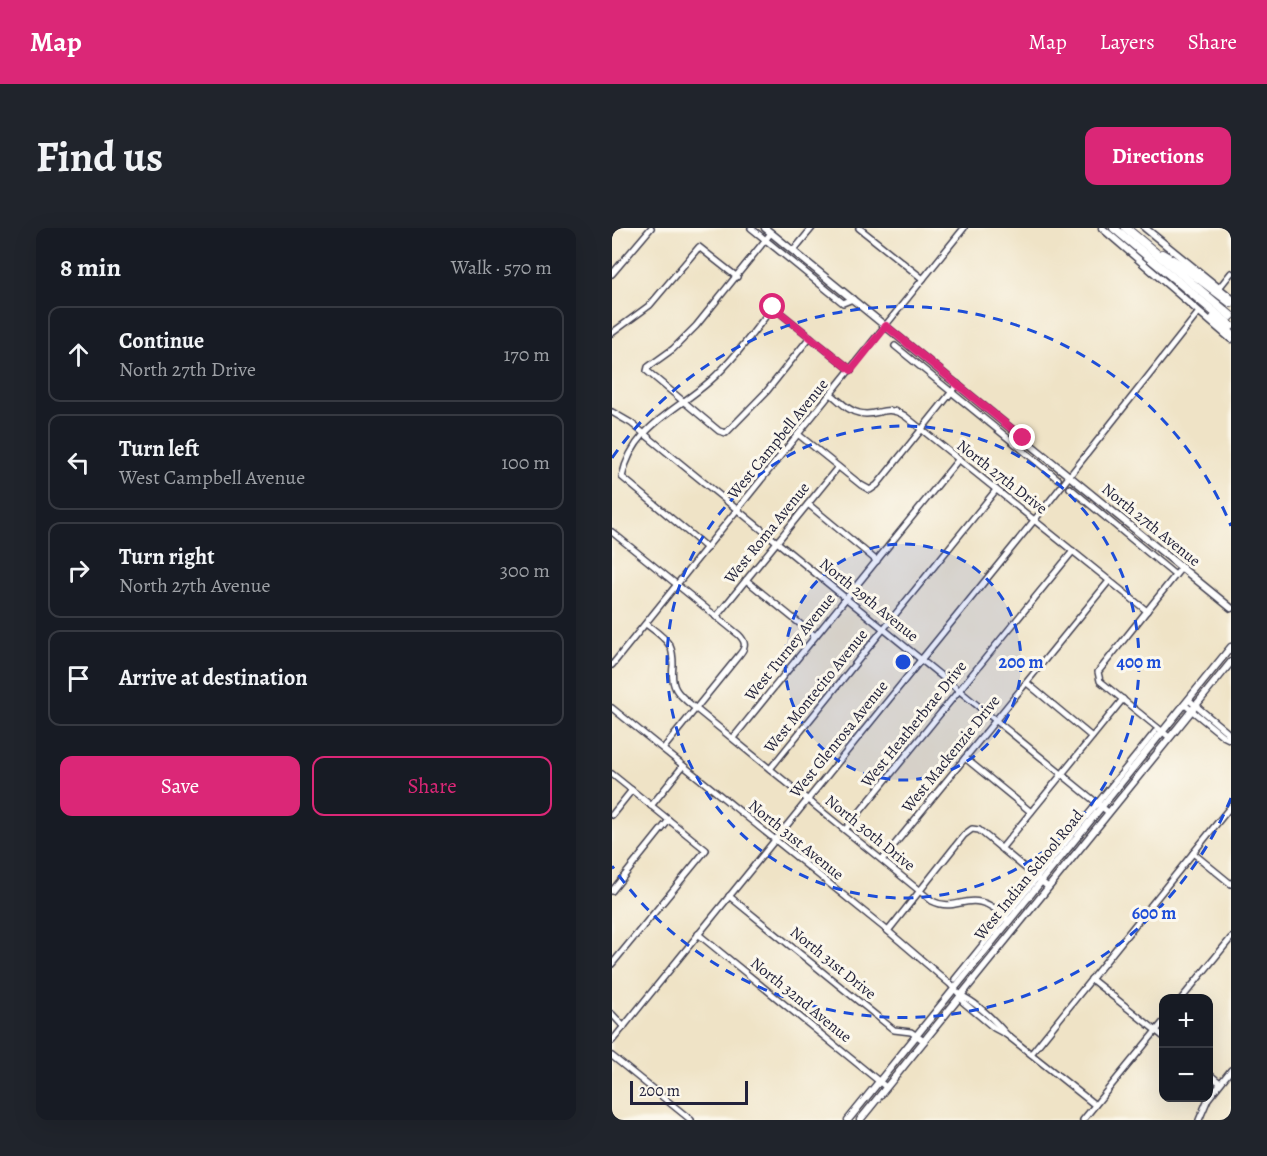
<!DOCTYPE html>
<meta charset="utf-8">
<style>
body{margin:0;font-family:Alegreya,serif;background:#20242c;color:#f1f3f6}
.controls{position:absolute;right:18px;bottom:18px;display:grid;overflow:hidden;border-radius:12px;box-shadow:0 6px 24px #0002}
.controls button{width:54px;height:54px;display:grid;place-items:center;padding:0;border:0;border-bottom:2px solid #363941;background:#171b24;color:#f1f3f6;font:30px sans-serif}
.scale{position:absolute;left:18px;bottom:15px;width:118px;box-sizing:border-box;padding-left:6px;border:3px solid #22223b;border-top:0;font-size:16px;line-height:21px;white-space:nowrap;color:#22223b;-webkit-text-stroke:4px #fbf7ec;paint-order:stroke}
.stop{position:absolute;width:18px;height:18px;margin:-14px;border:4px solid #db2777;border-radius:50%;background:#fff}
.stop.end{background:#db2777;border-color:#fff;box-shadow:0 2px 6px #0008}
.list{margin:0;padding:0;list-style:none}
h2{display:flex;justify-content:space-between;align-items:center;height:78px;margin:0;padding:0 24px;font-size:26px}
h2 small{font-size:20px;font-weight:400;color:#9ea1a6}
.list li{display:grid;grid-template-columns:39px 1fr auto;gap:18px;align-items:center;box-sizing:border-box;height:96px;margin:0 12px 12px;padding:0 12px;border:2px solid #363941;border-radius:12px}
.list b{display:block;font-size:22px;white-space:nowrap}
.list p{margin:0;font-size:20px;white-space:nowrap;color:#9ea1a6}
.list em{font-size:20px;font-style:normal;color:#9ea1a6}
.actions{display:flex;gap:12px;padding:18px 24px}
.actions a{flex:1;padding:14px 0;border:2px solid #db2777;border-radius:12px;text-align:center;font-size:21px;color:#db2777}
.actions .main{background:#db2777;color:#fff}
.icon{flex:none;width:33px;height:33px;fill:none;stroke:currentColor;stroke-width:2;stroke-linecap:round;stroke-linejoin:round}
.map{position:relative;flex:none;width:619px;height:892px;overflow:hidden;border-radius:12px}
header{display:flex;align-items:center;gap:36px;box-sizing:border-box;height:84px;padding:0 30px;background:#db2777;color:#fff}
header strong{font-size:28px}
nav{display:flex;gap:33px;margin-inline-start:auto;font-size:21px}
.intro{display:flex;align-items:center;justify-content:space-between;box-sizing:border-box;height:144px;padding:0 36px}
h1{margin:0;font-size:42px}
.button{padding:15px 27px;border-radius:12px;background:#db2777;color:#fff;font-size:21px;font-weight:700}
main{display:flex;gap:36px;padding:0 36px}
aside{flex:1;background:#171b24;border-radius:12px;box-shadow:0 6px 24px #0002}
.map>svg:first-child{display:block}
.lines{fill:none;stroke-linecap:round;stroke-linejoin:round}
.minor-casing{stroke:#413f50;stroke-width:8}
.major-casing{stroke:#413f50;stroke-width:9}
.highway-casing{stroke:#413f50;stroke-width:10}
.minor{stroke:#fff;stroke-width:5}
.major{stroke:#fff;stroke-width:6}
.highway{stroke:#fff;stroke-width:8}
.route{stroke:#db2777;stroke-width:8}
.ring{fill:none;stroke:#1d4ed8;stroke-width:3;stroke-dasharray:10 8}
.labels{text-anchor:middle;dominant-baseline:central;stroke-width:6;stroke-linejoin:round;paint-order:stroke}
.street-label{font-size:16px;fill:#22223b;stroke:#fbf7ec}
.centre{fill:#1d4ed8;stroke:#fbf7ec;stroke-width:3}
.ring-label{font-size:18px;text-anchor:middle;font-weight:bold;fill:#1d4ed8;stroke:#fbf7ec;stroke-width:6;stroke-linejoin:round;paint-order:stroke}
</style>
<header>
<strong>Map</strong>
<nav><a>Map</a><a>Layers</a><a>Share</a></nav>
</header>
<div class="intro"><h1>Find us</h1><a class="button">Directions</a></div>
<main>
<aside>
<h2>8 min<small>Walk · 570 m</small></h2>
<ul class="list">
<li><svg class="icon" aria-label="ahead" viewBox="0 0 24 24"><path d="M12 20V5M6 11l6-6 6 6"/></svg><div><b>Continue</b><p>North 27th Drive</p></div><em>170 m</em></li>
<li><svg class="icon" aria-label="left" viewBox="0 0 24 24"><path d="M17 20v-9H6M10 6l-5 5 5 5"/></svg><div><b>Turn left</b><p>West Campbell Avenue</p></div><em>100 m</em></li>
<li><svg class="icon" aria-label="right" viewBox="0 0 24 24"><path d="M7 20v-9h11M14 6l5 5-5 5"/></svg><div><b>Turn right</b><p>North 27th Avenue</p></div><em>300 m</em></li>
<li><svg class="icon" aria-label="arrive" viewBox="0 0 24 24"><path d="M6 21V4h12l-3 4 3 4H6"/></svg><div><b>Arrive at destination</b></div></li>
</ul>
<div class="actions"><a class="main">Save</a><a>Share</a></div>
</aside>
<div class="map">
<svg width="619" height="892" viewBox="0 0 619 892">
<rect width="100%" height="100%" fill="#fbf7ec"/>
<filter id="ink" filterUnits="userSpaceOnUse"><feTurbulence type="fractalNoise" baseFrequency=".0167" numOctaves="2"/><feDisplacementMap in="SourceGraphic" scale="12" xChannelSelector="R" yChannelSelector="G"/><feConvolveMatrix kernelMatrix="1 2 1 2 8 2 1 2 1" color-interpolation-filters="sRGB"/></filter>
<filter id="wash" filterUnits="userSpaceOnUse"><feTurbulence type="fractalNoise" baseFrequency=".008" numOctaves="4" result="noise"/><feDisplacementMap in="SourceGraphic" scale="24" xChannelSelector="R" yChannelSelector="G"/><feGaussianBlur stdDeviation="1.35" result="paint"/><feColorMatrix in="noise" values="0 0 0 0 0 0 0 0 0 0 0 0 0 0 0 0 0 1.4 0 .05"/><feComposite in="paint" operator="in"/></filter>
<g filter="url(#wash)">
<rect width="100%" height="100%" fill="#efe3c6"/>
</g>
<g filter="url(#ink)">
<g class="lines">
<g class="minor-casing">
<g id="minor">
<path d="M139,0l92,75 10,-4"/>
<path d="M247,0l64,51"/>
<path d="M159,5l-75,93 -23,23 -25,18 -1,4 72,60 7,2 41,-42 43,-54"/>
<path d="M181,23l19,-23"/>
<path d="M0,46l39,-46"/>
<path d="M607,60l12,-15"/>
<path d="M0,105l38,-28 49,-58 38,30"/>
<path d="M283,118l163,133"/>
<path d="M219,166c9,7 17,17 28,19 18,5 25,-10 46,3l242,195"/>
<path d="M0,184l19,11 477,389"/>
<path d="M187,207l62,50 9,5 7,-5 81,-101"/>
<path d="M458,260l105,87"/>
<path d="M196,276l69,57"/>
<path d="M0,304l127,103c7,7 7,12 1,19l-77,95"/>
<path d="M95,320l-85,-71c11,-51 53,-65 88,-96 24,-21 43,-49 63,-74l78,63"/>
<path d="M134,352l69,56"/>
<path d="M104,389l122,-150"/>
<path d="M34,396c8,6 19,13 24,22 3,6 3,13 3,19 -3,24 5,29 22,43l237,193c20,10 30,-3 48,1 12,2 21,12 29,19"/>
<path d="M0,437l352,-437"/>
<path d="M415,455l65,54"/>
<path d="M577,472l38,32 4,7"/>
<path d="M573,477l38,31 8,4"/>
<path d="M0,480l276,223 62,53 10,11 3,7 31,26 13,7"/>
<path d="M557,509l-69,-56 -2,-9 84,-105"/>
<path d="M121,510l225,-278"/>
<path d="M353,530l66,54"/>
<path d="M158,541l226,-279"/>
<path d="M0,546l94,76 -94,114"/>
<path d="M39,578l32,-40"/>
<path d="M0,587l20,-25"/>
<path d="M233,602l228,-279"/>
<path d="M389,621l122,-150"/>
<path d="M581,625l38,31"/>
<path d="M270,632l227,-279"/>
<path d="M0,663l57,-71"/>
<path d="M117,668l165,134 17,2 13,9"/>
<path d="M276,703l76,-96 8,-6 7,1 69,57"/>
<path d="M86,706l188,153"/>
<path d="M343,751l200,-247"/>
<path d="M479,751l73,58"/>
<path d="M348,767c18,8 35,26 47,40l88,70"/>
<path d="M570,770l49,-60"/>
<path d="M0,786l12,13"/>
<path d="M0,813l437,-539 150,-190"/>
<path d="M419,826l200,-248"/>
<path d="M0,828l79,64"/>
<path d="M596,845l12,10"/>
<path d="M471,892l81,-99"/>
<path d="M587,892l9,-21 23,-29"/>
</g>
</g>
<g class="major-casing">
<g id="major">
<path d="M153,0l466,380"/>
<path d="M490,0l129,111"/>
<path d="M533,0l86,70"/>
<path d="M236,892l383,-473"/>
<path d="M248,892l371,-458"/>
</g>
</g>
<g class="highway-casing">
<g id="highway">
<path d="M502,0l117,98"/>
<path d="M514,0l105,88"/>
<path d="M550,26l19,11 50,38"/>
<path d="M602,90l17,16"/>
</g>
</g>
<use href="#minor" class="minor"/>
<use href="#major" class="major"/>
<use href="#highway" class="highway"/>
</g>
</g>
<g class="lines" filter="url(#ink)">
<path class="route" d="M161,79l78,63 35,-44 137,112"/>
</g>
<circle cx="291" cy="434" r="118" fill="#1d4ed8" fill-opacity=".12"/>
<g class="ring">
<circle cx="291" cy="434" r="118"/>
<circle cx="291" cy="434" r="236"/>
<path d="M619 570A355 355 0 0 1 0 638M0 230A355 355 0 0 1 619 298"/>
</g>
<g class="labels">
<g class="street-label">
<text transform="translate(166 211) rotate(-51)">West Campbell Avenue</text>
<text transform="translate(390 249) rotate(38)">North 27th Drive</text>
<text transform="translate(539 297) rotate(39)">North 27th Avenue</text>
<text transform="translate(155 305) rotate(-51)">West Roma Avenue</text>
<text transform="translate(257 372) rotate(39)">North 29th Avenue</text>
<text transform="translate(178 419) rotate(-51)">West Turney Avenue</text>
<text transform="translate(204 463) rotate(-51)">West Montecito Avenue</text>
<text transform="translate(302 496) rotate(-51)">West Heatherbrae Drive</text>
<text transform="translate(227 511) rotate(-51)">West Glenrosa Avenue</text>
<text transform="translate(339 526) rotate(-51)">West Mackenzie Drive</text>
<text transform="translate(258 605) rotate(39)">North 30th Drive</text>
<text transform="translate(184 612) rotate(39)">North 31st Avenue</text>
<text transform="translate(417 647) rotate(-51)">West Indian School Road</text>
<text transform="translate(221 735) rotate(39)">North 31st Drive</text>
<text transform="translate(189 772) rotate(39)">North 32nd Avenue</text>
</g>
</g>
<circle cx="291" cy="434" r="9" class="centre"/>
<g class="ring-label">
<text x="409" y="440">200 m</text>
<text x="527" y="440">400 m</text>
<text x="542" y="691">600 m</text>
</g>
</svg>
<div class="controls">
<button>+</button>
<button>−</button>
</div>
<div class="scale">200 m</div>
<div class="stop" style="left:161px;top:79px"></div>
<div class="stop end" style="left:411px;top:210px"></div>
</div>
</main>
